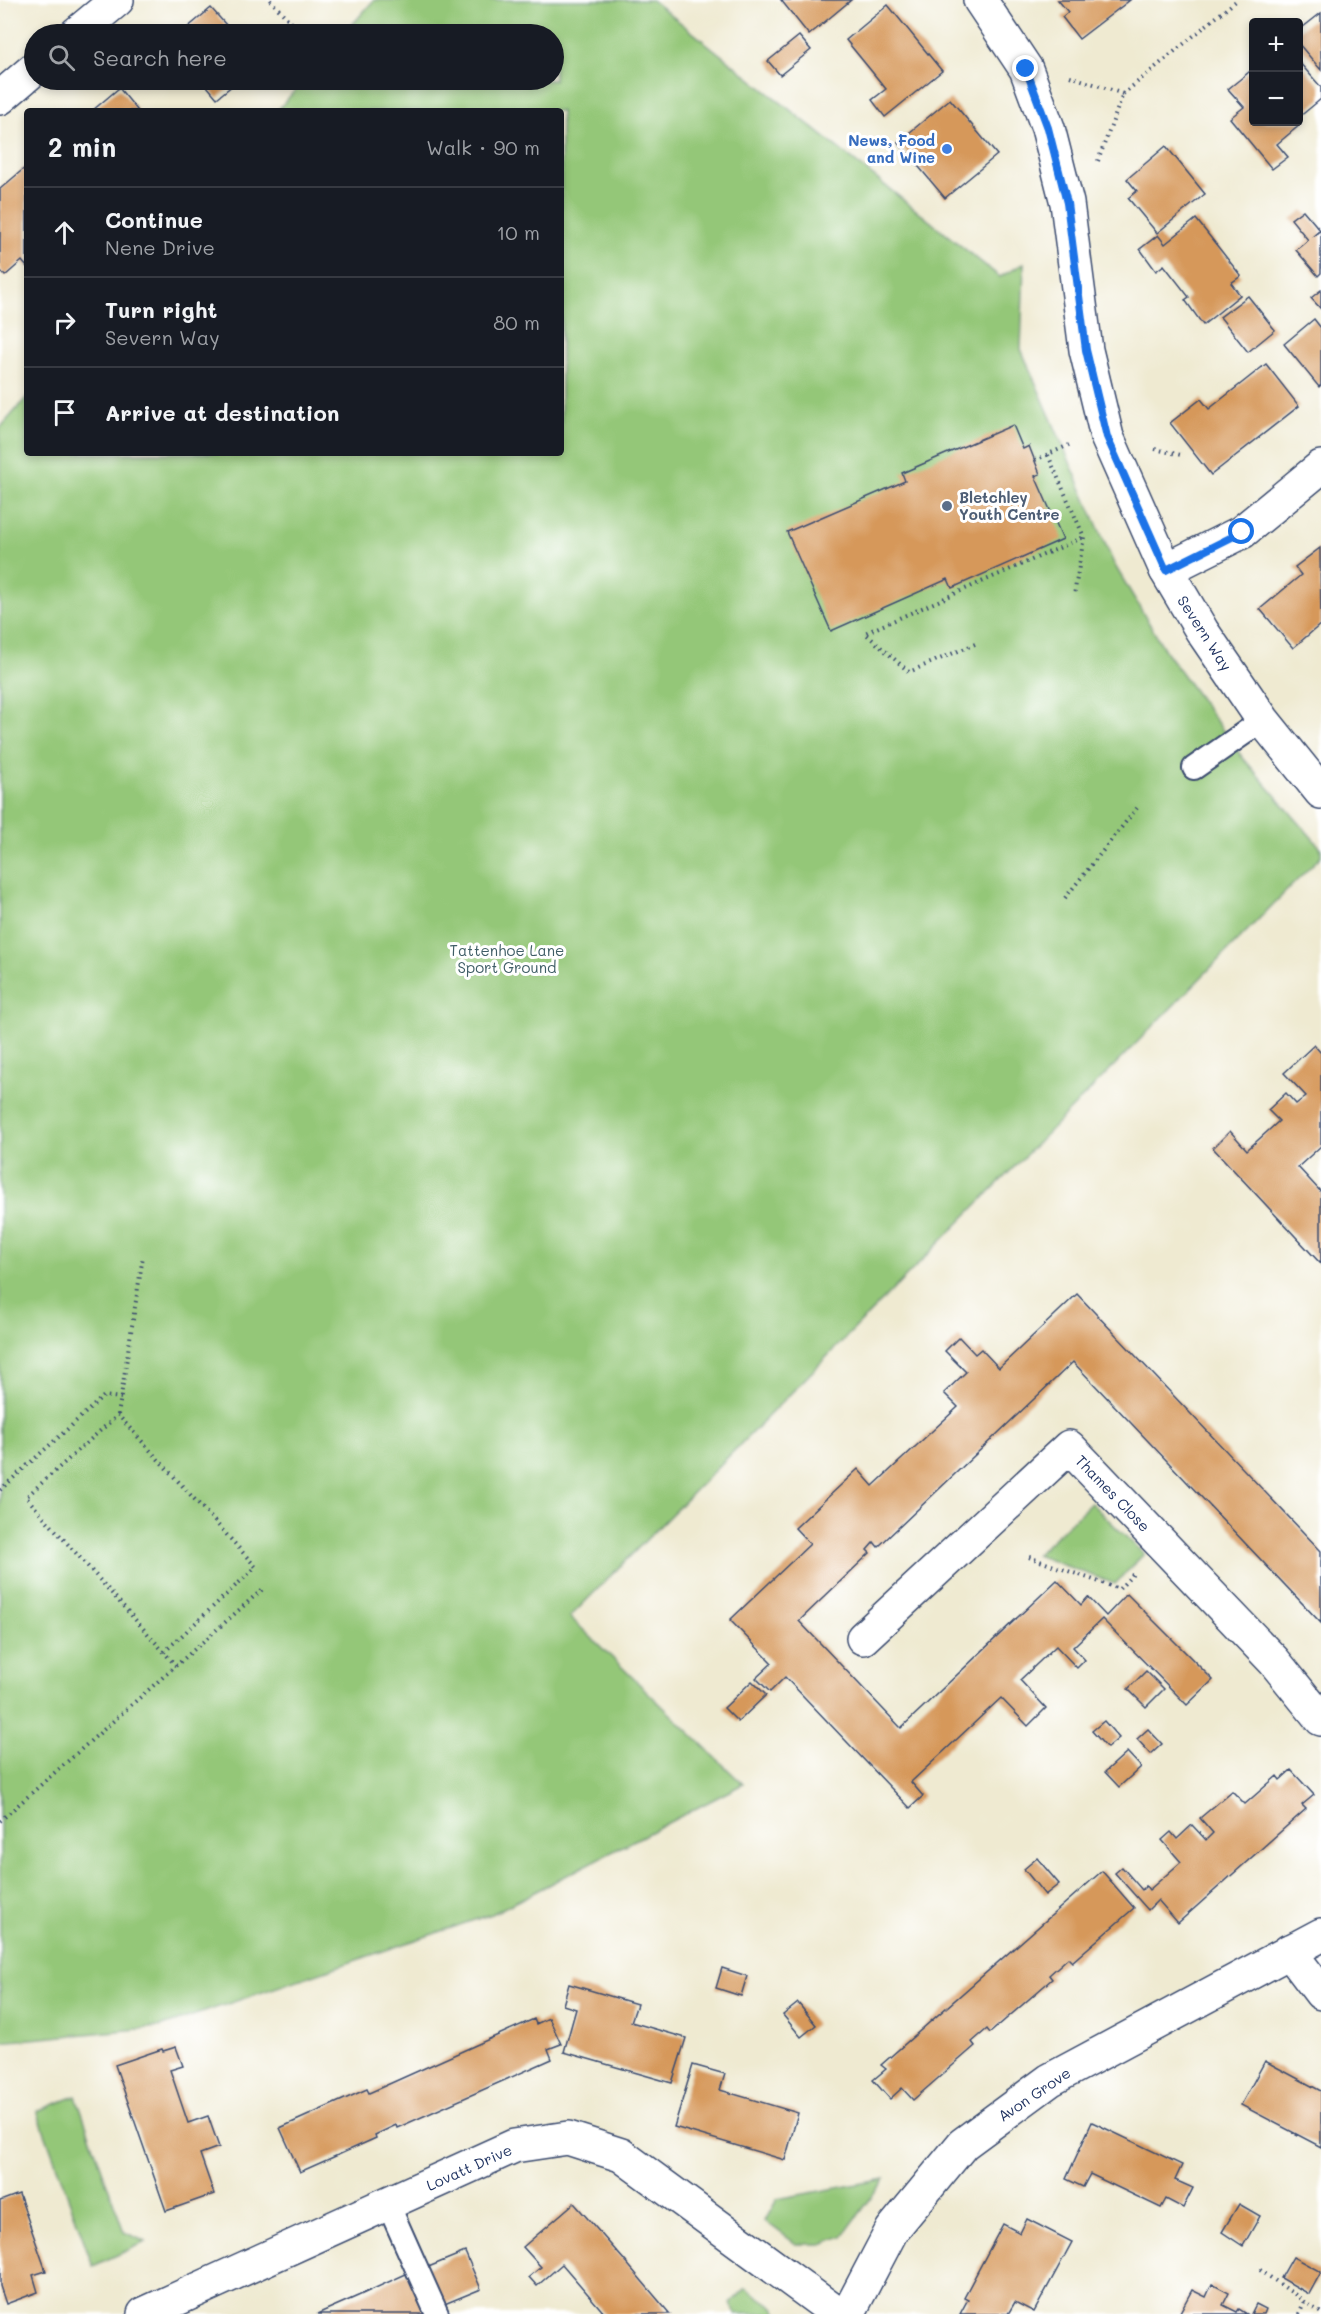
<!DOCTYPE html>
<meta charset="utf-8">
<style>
body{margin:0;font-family:Mali,sans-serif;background:#242831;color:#f1f3f6}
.controls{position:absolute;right:18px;top:18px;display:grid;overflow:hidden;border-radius:6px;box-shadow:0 3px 9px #0003}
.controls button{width:54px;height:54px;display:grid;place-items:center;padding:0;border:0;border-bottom:2px solid #363941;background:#171b24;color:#f1f3f6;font:30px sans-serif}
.stop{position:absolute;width:18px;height:18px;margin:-14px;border:4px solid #1a73e8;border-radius:50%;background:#fff}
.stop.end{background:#1a73e8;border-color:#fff;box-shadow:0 2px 6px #0008}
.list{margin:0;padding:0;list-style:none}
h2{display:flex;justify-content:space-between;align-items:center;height:78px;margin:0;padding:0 24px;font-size:26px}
h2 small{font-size:20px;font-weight:400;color:#9ea1a6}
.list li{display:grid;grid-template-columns:39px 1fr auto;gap:18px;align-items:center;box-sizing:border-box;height:90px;padding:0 24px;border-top:2px solid #363941}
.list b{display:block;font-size:22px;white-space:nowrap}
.list p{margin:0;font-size:20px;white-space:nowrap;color:#9ea1a6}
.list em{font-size:20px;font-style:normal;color:#9ea1a6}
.icon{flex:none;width:33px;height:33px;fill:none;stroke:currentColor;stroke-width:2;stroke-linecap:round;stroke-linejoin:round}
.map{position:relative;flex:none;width:1321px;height:2314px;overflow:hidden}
.search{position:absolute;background:#171b24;box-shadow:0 3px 9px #0003;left:24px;top:24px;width:540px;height:66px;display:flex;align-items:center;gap:15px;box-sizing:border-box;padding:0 21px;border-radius:33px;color:#9ea1a6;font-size:22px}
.panel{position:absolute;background:#171b24;box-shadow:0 3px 9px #0003;left:24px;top:108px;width:540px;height:348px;border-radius:6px}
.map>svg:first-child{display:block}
.green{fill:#94c778;stroke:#587b6b;stroke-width:1.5}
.building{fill:#d6985a}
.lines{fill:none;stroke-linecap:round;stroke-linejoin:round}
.lane-casing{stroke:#3b4b6f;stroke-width:26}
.street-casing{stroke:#3b4b6f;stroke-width:36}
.path{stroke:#3b4b6f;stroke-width:4;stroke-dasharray:1.5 4.5;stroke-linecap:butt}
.lane{stroke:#fff;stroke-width:22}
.street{stroke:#fff;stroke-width:33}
.route{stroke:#1a73e8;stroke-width:8}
.shop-dot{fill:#3f7fe0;stroke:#fff;stroke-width:2}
.service-dot{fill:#5c6f8a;stroke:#fff;stroke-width:2}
.labels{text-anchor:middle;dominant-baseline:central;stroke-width:6;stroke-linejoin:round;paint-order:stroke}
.shop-label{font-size:15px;font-weight:bold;fill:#366cbe;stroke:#fff;text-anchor:end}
.service-label{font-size:15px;font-weight:bold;fill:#4e5e75;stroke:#fff;text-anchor:start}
.street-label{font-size:15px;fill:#1b2f5e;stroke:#fff}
.park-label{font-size:15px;fill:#3f5d66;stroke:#fff}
</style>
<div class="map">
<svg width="1321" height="2314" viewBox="0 0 1321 2314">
<rect width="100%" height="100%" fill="#fff"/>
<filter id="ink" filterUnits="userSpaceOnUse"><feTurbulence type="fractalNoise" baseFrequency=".0167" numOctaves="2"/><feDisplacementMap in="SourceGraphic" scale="12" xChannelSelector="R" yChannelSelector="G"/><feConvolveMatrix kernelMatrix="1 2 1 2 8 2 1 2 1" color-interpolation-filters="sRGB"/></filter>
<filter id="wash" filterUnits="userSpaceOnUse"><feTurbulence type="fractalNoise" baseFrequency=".008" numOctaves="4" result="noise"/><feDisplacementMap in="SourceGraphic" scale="24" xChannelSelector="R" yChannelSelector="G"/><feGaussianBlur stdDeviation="1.35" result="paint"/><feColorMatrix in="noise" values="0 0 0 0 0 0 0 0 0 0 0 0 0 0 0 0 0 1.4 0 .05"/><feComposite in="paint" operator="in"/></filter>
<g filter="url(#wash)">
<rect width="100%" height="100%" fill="#efead1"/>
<g class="green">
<path d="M374,0h278l348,277 24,-14 -3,86 93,215 52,88 77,106 78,90v8l-751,761 173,167 -251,130 -332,113 -160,15v-1614l27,-31v56h534v-342h-284l27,-31h250v-46h-210z"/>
<path d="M1091,1503l53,51 -29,30 -79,-29z"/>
<path d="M76,2096l48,136 22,10 -53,24 -56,-155z"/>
<path d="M885,2179l-42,57 -21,8h-26l-31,-23 12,-22z"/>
<path d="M746,2288l27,18 6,8h-43l-5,-11z"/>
</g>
<g id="blocks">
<g class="building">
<path d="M781,0h70l-42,35z"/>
<path d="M1058,0h72l-51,39 -17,-22 6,-5z"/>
<path d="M888,5l54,66 -57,46 -13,-17 14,-11 -40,-49z"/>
<path d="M211,8l23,26h-54z"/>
<path d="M1321,13v57l-23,-27v-12z"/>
<path d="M799,36l12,14 -31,25 -12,-14z"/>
<path d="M1298,61l23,26v12l-23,19z"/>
<path d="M1254,68v54h45l2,2 -24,20 11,13 -16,12 -42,-51 14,-11 -16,-18z"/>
<path d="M202,80h37l-22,18z"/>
<path d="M119,88l19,23h-46z"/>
<path d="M950,99l47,56 -52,43 -47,-56z"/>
<path d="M1166,146l39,48 -48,39 -29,-35 9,-7 -10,-12z"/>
<path d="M27,166v101l-5,-6 -17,15 -5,-6v-81z"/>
<path d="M1303,210l17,20 -8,7 9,-7v43l-3,3 -22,-26 12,-10 -17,-21z"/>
<path d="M1196,219l45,57 -10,7 9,12 -37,30 -18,-25 4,-3 -25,-32 -8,6 -16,-22 18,-14 7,9z"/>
<path d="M1321,290v19l-10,-11z"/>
<path d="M1248,296l27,34 -27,22 -28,-35z"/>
<path d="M1314,319l7,9v57l-2,2 -35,-43z"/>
<path d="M1266,364l33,42 -88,69 -41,-52 31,-24 8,10z"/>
<path d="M1013,425l10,24 6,-3 11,28 -5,2 28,63 -111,49 -4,-9 -117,52 -44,-99 118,-51 -3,-8z"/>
<path d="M1320,548l1,76 -28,24 -33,-39 41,-34 -6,-8z"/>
<path d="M1314,1045l7,8v93l-23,21 23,25v72l-108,-116 17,-17 17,19 32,-29 -11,-11 18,-17 10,11 10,-8 -22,-23z"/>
<path d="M1077,1294l244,257v72l-248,-261 -195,185 -4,-5 -7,8 3,3 -71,68 102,107 156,-148 24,25 7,-8 18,19 21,-22 86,86 -26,25 -85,-86 -29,28 12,13 -8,8 -21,-22 -36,34 26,28 -18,18 -27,-28 -90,84 12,14 -13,12 -125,-131 -15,15 -14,-14 16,-15 -42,-43 80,-76 -15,-16 63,-59 15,17 85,-79 -14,-14 22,-21 -21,-21 14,-14 16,17 6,-5 18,19z"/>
<path d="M1146,1671l18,18 -18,18 -18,-18z"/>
<path d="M752,1681l14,14 -28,27 -14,-14z"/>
<path d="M1104,1721l15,17 -12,10 -15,-17z"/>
<path d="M1148,1729l14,15 -11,10 -14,-15z"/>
<path d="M1127,1752l14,15 -22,20 -14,-15z"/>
<path d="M1291,1770l23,25 -12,10 4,4 -128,114 -20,-23 -10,10 -33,-37 7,-6 20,23 4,-4 3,4 32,-28 -19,-22 9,-8 6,7 15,-14 14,15 7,-7 -13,-15 32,-27 13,13 32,-28 3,4z"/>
<path d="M1037,1858l22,26 -14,11 -21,-26z"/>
<path d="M1102,1871l32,37 -62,54 -4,-4 -19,17 3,4 -62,54 -3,-4 -15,13 3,4 -62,54 -11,-12 -12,11 -17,-19 13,-11 -5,-4z"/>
<path d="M722,1968l25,8 -6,20 -25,-8z"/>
<path d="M569,1984l68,20 -6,18 55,16 -14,45 -108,-31 12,-43 -13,-4z"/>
<path d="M798,2003l18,22 -15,12 -18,-22z"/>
<path d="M549,2018l12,26 -13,5 4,10 -155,69 -1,-3 -21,10 1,3 -76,34 -20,-44 87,-39 2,4 165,-74 2,5z"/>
<path d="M176,2047l7,19 -13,4 18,53 20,-7 11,31 -19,7 14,40 -48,17 -51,-146 47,-16 1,2z"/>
<path d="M1265,2061l56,30v56l-80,-42z"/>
<path d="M693,2065l32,9 -5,16 78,23 -13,47 -111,-33z"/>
<path d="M1092,2122l90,43 -7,15 18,8 -10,20 -17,-9 -5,9 -71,-34 -7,13 -17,-8z"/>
<path d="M19,2194l27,77 -13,4 5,17 -32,12 -6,-18v-85z"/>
<path d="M574,2203l51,58 45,53h-65l-43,-50 -25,22 -8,-9 12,-10 -18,-20z"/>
<path d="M1239,2204l21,12 -17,30 -21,-14z"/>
<path d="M1027,2219l45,23 -38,70 -19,-10 -7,12h-48l8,-15 -4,-2 39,-73 17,9z"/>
<path d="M465,2252l16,37 -39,16 -16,-37z"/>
<path d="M1293,2257l28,15 -12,22 -28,-16z"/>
<path d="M408,2273l19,41h-110l41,-18z"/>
<path d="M1212,2284l17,9 -6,12 14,7 2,-3 8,5h-68l13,-24 14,7z"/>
<path d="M1256,2304l10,5 -2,5h-13z"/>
</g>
</g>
</g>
<g filter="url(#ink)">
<use href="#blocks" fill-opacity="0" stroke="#3b4b6f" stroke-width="1.5"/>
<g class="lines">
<g class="lane-casing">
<g id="lane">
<path d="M1194,768l69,-48"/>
<path d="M388,2204l49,110"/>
</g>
</g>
<g class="street-casing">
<g id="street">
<path d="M980,0l46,69 22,59 19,75 19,147 21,87 59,133 36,61 61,89 58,72"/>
<path d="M76,34l41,-34"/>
<path d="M0,98l34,-29"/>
<path d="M1166,570l76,-38 79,-65"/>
<path d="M863,1638l206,-191 205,214 47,58"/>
<path d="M1289,1951l32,42"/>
<path d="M144,2314l370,-168 54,-8 53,17 217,159"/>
<path d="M848,2314l44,-84 71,-86 87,-64 271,-145"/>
</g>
</g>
<g class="path">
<path d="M270,0l32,34"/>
<path d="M1070,76l53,18 -25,67"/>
<path d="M1123,94l114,-94"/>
<path d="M1155,449l26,6"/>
<path d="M1048,455l36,82 -10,58"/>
<path d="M1035,460l34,-15"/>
<path d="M975,644l-66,28 -44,-39 219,-96"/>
<path d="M1065,898l72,-90"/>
<path d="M118,1415l25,-159"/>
<path d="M0,1490l104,-94 17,2"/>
<path d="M1029,1557l90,32 16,-17"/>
<path d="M164,1652l92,-85 -138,-152 -92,82 138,155 12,14"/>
<path d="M0,1821l265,-234"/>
<path d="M1260,2270l61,43"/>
<path d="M1299,2314l5,-12"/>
</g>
<use href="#lane" class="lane"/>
<use href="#street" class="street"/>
</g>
</g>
<g class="lines" filter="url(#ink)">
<path class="route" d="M1026,69l22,59 19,75 19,147 21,87 59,133 76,-38"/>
</g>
<circle class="shop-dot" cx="947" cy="149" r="6"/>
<circle class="service-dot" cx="947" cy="506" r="6"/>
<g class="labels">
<g class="shop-label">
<text x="935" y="140">News, Food<tspan x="935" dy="17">and Wine</tspan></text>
</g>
<g class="service-label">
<text x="959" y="497">Bletchley<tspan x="959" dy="17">Youth Centre</tspan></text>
</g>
<g class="street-label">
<text transform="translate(1205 633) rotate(57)">Severn Way</text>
<text transform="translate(1113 1493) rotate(46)">Thames Close</text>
<text transform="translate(1034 2094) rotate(-34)">Avon Grove</text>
<text transform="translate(469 2167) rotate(-24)">Lovatt Drive</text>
</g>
<g class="park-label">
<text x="507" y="950">Tattenhoe Lane<tspan x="507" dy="17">Sport Ground</tspan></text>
</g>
</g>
</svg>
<div class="controls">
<button>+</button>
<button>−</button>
</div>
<div class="stop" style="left:1242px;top:532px"></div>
<div class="stop end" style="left:1026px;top:69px"></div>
<div class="search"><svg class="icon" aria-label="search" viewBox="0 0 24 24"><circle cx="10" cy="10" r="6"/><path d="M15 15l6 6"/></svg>Search here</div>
<section class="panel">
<h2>2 min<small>Walk · 90 m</small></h2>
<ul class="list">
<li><svg class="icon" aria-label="ahead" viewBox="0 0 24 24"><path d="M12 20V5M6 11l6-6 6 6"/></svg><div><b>Continue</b><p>Nene Drive</p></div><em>10 m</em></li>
<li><svg class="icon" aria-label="right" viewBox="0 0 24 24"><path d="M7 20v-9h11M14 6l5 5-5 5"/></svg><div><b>Turn right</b><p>Severn Way</p></div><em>80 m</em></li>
<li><svg class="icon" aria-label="arrive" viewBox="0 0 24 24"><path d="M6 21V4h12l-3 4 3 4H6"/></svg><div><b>Arrive at destination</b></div></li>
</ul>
</section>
</div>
